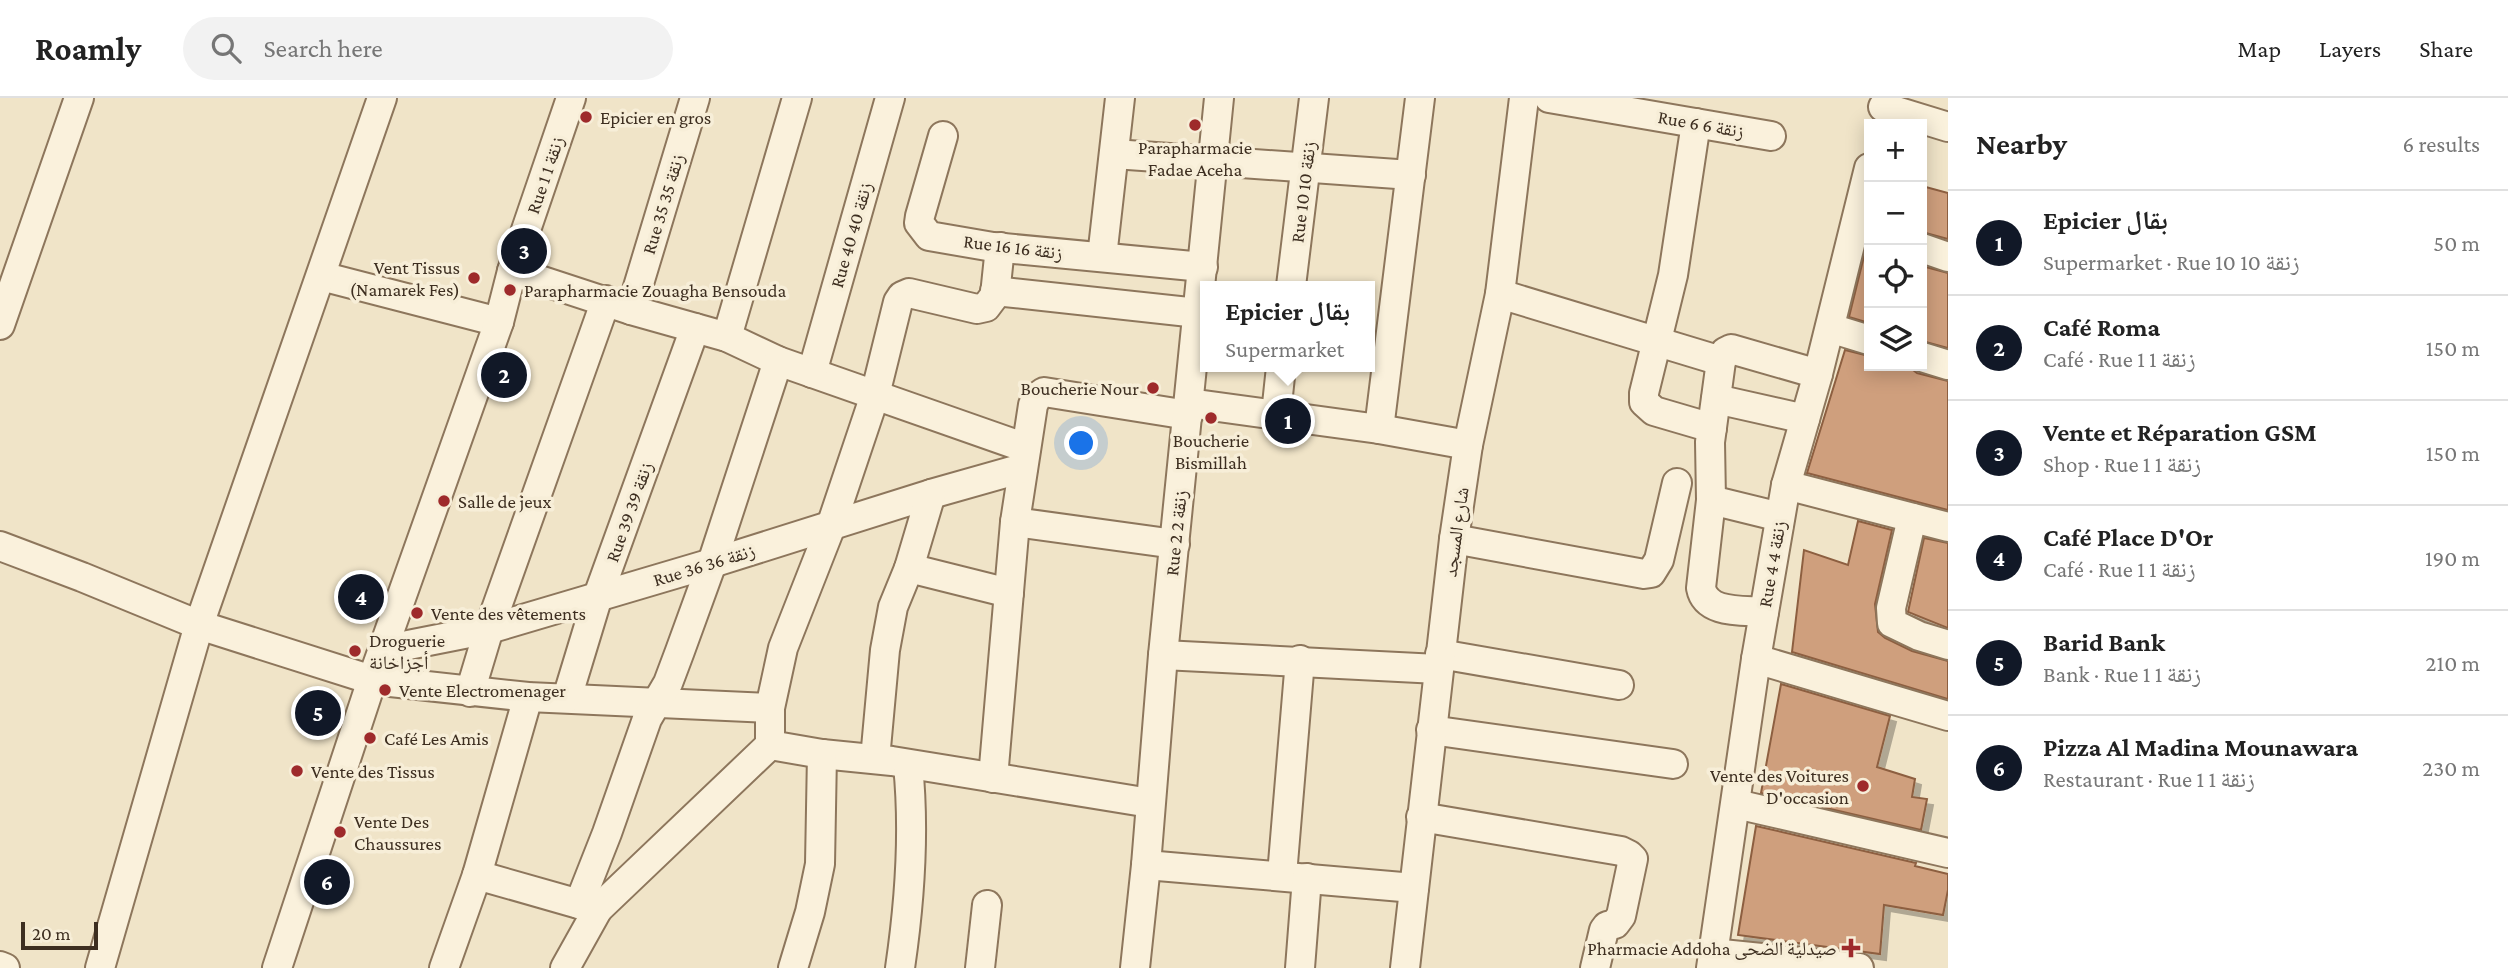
<!DOCTYPE html>
<meta charset="utf-8">
<style>
body{margin:0;font-family:"Crimson Pro","Noto Naskh Arabic",serif;background:#f2f2f2;color:#222}
.controls{position:absolute;right:21px;top:21px;display:grid;overflow:hidden;border-radius:0px;box-shadow:0 4px 18px #0003}
.controls button{width:63px;height:63px;display:grid;place-items:center;padding:0;border:0;border-bottom:2px solid #e0e0e0;background:#fff;color:#222;font:35px sans-serif}
.scale{position:absolute;left:21px;bottom:18px;width:77px;box-sizing:border-box;padding-left:7px;border:4px solid #3d2e20;border-top:0;font-size:19px;line-height:24px;white-space:nowrap;color:#3d2e20;-webkit-text-stroke:5px #f7eed8;paint-order:stroke}
.you{position:absolute;left:1082px;top:346px;width:24px;height:24px;margin:-18px;border:5px solid #fff;border-radius:50%;background:#1a73e8;box-shadow:0 0 0 10px #1a73e833}
.badge{display:grid;place-items:center;width:46px;height:46px;border-radius:50%;background:#111827;color:#fff;font-size:23px;font-weight:700}
.pin{position:absolute;translate:-50% -50%;border:4px solid #fff;box-shadow:0 2px 7px #0006}
.popup{position:absolute;left:1200px;top:183px;width:175px;height:91px;box-sizing:border-box;display:grid;place-content:center;border-radius:0px;background:#fff;filter:drop-shadow(0 2px 5px #0005);font-size:23px;white-space:nowrap;color:#767676}
.popup b{font-size:26px;color:#222}
.popup::after{content:'';position:absolute;left:50%;top:100%;margin-left:-14px;border:14px solid transparent;border-top-color:#fff}
.list{margin:0;padding:0;list-style:none}
h2{display:flex;justify-content:space-between;align-items:center;height:91px;margin:0;padding:0 28px;font-size:30px}
h2 small{font-size:23px;font-weight:400;color:#767676}
.list li{display:grid;grid-template-columns:46px 1fr auto;gap:21px;align-items:center;box-sizing:border-box;height:105px;padding:0 28px;border-top:2px solid #e0e0e0}
.list b{display:block;font-size:26px;white-space:nowrap}
.list p{margin:0;font-size:23px;white-space:nowrap;color:#767676}
.list em{font-size:23px;font-style:normal;color:#767676}
.icon{flex:none;width:38px;height:38px;fill:none;stroke:currentColor;stroke-width:2;stroke-linecap:round;stroke-linejoin:round}
.map{position:relative;flex:none;width:1948px;height:870px;overflow:hidden}
header{display:flex;align-items:center;gap:42px;box-sizing:border-box;height:98px;padding:0 35px;background:#fff;border-bottom:2px solid #e0e0e0}
header strong{font-size:33px}
nav{display:flex;gap:38px;margin-inline-start:auto;font-size:24px}
.search{width:490px;height:63px;background:#f2f2f2;display:flex;align-items:center;gap:18px;box-sizing:border-box;padding:0 24px;border-radius:38px;color:#767676;font-size:26px}
main{display:flex}
aside{flex:1;background:#fff}
.map>svg:first-child{display:block}
.building{fill:#cf9f7d;stroke:#8d5f41;stroke-width:2;filter:url(#shadow)}
.lines{fill:none;stroke-linecap:round;stroke-linejoin:round}
.minor-casing{stroke:#8d765c;stroke-width:32}
.minor{stroke:#faf1dc;stroke-width:28}
.poi-dot{fill:#9e2a2b;stroke:#f7eed8;stroke-width:2.5}
.labels{text-anchor:middle;dominant-baseline:central;stroke-width:7;stroke-linejoin:round;paint-order:stroke}
.poi-label{font-size:19px;fill:#3d2e20;stroke:#f7eed8;text-anchor:start}
.street-label{font-size:19px;fill:#3d2e20;stroke:#f7eed8}
</style>
<header>
<strong>Roamly</strong>
<div class="search"><svg class="icon" aria-label="search" viewBox="0 0 24 24"><circle cx="10" cy="10" r="6"/><path d="M15 15l6 6"/></svg>Search here</div>
<nav><a>Map</a><a>Layers</a><a>Share</a></nav>
</header>
<main>
<div class="map">
<svg width="1948" height="870" viewBox="0 0 1948 870">
<defs>
<filter id="shadow"><feDropShadow dx="6" dy="6" stdDeviation="0" flood-color="#0004"/></filter>
</defs>
<rect width="100%" height="100%" fill="#f0e4c8"/>
<g class="building">
<path d="M1922,88l26,7v46l-26,-7z"/>
<path d="M1869,138v87l-20,-6z"/>
<path d="M1922,168l26,7v75l-26,-7z"/>
<path d="M1845,252l24,6v10h39l9,7 31,8v129l-141,-37z"/>
<path d="M1858,423l34,9 -17,74 3,28 7,6 27,13 36,10v38l-156,-47 12,-102 44,15z"/>
<path d="M1924,440l24,5v85l-40,-16z"/>
<path d="M1781,586l109,32 -13,51 38,12 -3,18 15,2 -6,31 -160,-37z"/>
<path d="M1756,728l160,37 -1,3 33,8v16l-5,25 -59,-10 -4,49 -142,-19z"/>
</g>
<g class="lines">
<g class="minor-casing">
<g id="minor">
<path d="M1549,0l222,38"/>
<path d="M1883,9l65,20"/>
<path d="M1696,25l-23,152 -29,118v9l10,9 58,17"/>
<path d="M943,38l-23,80 -1,7 10,13 64,11 210,20"/>
<path d="M1114,56l297,21"/>
<path d="M1922,150l26,9"/>
<path d="M1102,159l18,-159"/>
<path d="M512,173l119,39 96,27 51,24 248,87"/>
<path d="M321,178l178,46"/>
<path d="M1291,188l23,-188"/>
<path d="M995,193l203,22"/>
<path d="M1500,196l221,67 4,-9 6,-3 87,25"/>
<path d="M631,212l64,-212"/>
<path d="M0,227l79,-227"/>
<path d="M1830,230l39,12"/>
<path d="M727,239l70,-239"/>
<path d="M1922,259l26,8"/>
<path d="M1721,263l-11,81 1,58 -10,88c5,26 41,22 63,24"/>
<path d="M812,275l78,-275"/>
<path d="M1716,301l89,20"/>
<path d="M1189,305l190,26 89,16"/>
<path d="M1276,316l5,-47"/>
<path d="M1379,331l41,-331"/>
<path d="M1786,387l162,42"/>
<path d="M1711,402l69,17"/>
<path d="M1912,420l-21,90 1,15 27,13 29,9"/>
<path d="M1454,441l190,35 7,-1 8,-13 18,-77"/>
<path d="M1175,446l-160,-22 18,-117 4,-8 7,-5 144,23"/>
<path d="M0,448l82,31 117,48 173,55 156,17 242,11"/>
<path d="M909,470l100,25"/>
<path d="M383,552l106,-21 223,-66 219,-69 92,-26"/>
<path d="M1440,556l179,31"/>
<path d="M1163,557l275,14"/>
<path d="M1756,561l192,57"/>
<path d="M470,594l19,-63 117,-329"/>
<path d="M567,600l31,-102 97,-268"/>
<path d="M1431,632l242,34"/>
<path d="M770,647l52,9 70,7 258,42"/>
<path d="M875,661l10,-109 8,-43 16,-39 22,-74"/>
<path d="M993,680l22,-256"/>
<path d="M1736,706l212,49"/>
<path d="M1421,719l200,34 8,4 4,4 -12,57 -6,8 -8,2 -3,4 -9,38"/>
<path d="M1146,767l268,23"/>
<path d="M477,777l102,29"/>
<path d="M1282,777l18,-215"/>
<path d="M598,811l172,-164v-37l13,-60 48,-122 44,-131 23,-93 4,-6 7,-3 68,16 9,-2 9,-12 5,-48"/>
<path d="M1712,855l147,15"/>
<path d="M0,868l5,2"/>
<path d="M100,870l99,-343 183,-527"/>
<path d="M277,870l95,-288 127,-358 13,-51 59,-173"/>
<path d="M444,870l33,-93 51,-178"/>
<path d="M565,870l33,-59 -19,-5 28,-71 40,-114 21,-36 12,-32 32,-88 66,-202"/>
<path d="M793,870l17,-56 10,-48 2,-110"/>
<path d="M900,870c10,-68 15,-134 8,-203"/>
<path d="M980,870l7,-63"/>
<path d="M1135,870l11,-103 17,-210 56,-557"/>
<path d="M1300,870l7,-90"/>
<path d="M1405,870l49,-429 14,-94 32,-151 24,-196"/>
<path d="M1711,870l45,-309 30,-174 32,-111 51,-206"/>
</g>
</g>
<use href="#minor" class="minor"/>
</g>
<g class="poi-dot">
<circle cx="586" cy="19" r="7"/>
<circle cx="1195" cy="27" r="7"/>
<circle cx="474" cy="180" r="7"/>
<circle cx="510" cy="192" r="7"/>
<circle cx="1153" cy="290" r="7"/>
<circle cx="1211" cy="320" r="7"/>
<circle cx="444" cy="403" r="7"/>
<circle cx="417" cy="515" r="7"/>
<circle cx="355" cy="553" r="7"/>
<circle cx="385" cy="592" r="7"/>
<circle cx="370" cy="640" r="7"/>
<circle cx="297" cy="673" r="7"/>
<circle cx="1863" cy="688" r="7"/>
<circle cx="340" cy="734" r="7"/>
<path d="M1847.5 839.5h7v7h7v7h-7v7h-7v-7h-7v-7h7z"/>
</g>
<g class="labels">
<g class="poi-label">
<text x="600" y="19">Epicier en gros</text>
<text x="1195" y="49" text-anchor="middle">Parapharmacie<tspan x="1195" dy="22">Fadae Aceha</tspan></text>
<text x="460" y="169" text-anchor="end">Vent Tissus<tspan x="460" dy="22">(Namarek Fes)</tspan></text>
<text x="524" y="192">Parapharmacie Zouagha Bensouda</text>
<text x="1139" y="290" text-anchor="end">Boucherie Nour</text>
<text x="1211" y="342" text-anchor="middle">Boucherie<tspan x="1211" dy="22">Bismillah</tspan></text>
<text x="458" y="403">Salle de jeux</text>
<text x="431" y="515">Vente des vêtements</text>
<text x="369" y="542">Droguerie<tspan x="369" dy="22">أجزاخانة</tspan></text>
<text x="399" y="592">Vente Electromenager</text>
<text x="384" y="640">Café Les Amis</text>
<text x="311" y="673">Vente des Tissus</text>
<text x="1849" y="677" text-anchor="end">Vente des Voitures<tspan x="1849" dy="22">D'occasion</tspan></text>
<text x="354" y="723">Vente Des<tspan x="354" dy="22">Chaussures</tspan></text>
<text x="1837" y="850" text-anchor="end">Pharmacie Addoha صيدلية الضحى</text>
</g>
<g class="street-label">
<text transform="translate(1701 26) rotate(10)">Rue 6 زنقة 6</text>
<text transform="translate(545 77) rotate(-71)">Rue 1 زنقة 1</text>
<text transform="translate(1303 94) rotate(-83)">Rue 10 زنقة 10</text>
<text transform="translate(663 106) rotate(-73)">Rue 35 زنقة 35</text>
<text transform="translate(851 137) rotate(-74)">Rue 40 زنقة 40</text>
<text transform="translate(1013 149) rotate(7)">Rue 16 زنقة 16</text>
<text transform="translate(629 414) rotate(-70)">Rue 39 زنقة 39</text>
<text transform="translate(1456 434) rotate(-82)">شارع المسجد</text>
<text transform="translate(1176 435) rotate(-84)">Rue 2 زنقة 2</text>
<text transform="translate(1772 466) rotate(-80)">Rue 4 زنقة 4</text>
<text transform="translate(704 467) rotate(-17)">Rue 36 زنقة 36</text>
</g>
</g>
</svg>
<div class="controls">
<button>+</button>
<button>−</button>
<button><svg class="icon" aria-label="locate" viewBox="0 0 24 24"><circle cx="12" cy="12" r="6"/><path d="M12 2v4M12 18v4M2 12h4M18 12h4"/></svg></button>
<button><svg class="icon" aria-label="layers" viewBox="0 0 24 24"><path d="M12 4l9 5-9 5-9-5zM3 14l9 5 9-5"/></svg></button>
</div>
<div class="scale">20 m</div>
<div class="you"></div>
<div class="pin badge" style="left:1288px;top:323px">1</div>
<div class="popup"><b>Epicier بقال</b>Supermarket</div>
<div class="pin badge" style="left:504px;top:277px">2</div>
<div class="pin badge" style="left:524px;top:153px">3</div>
<div class="pin badge" style="left:361px;top:499px">4</div>
<div class="pin badge" style="left:318px;top:615px">5</div>
<div class="pin badge" style="left:327px;top:784px">6</div>
</div>
<aside>
<h2>Nearby<small>6 results</small></h2>
<ul class="list">
<li><span class="badge">1</span><div><b>Epicier بقال</b><p>Supermarket · Rue 10 زنقة 10</p></div><em>50 m</em></li>
<li><span class="badge">2</span><div><b>Café Roma</b><p>Café · Rue 1 زنقة 1</p></div><em>150 m</em></li>
<li><span class="badge">3</span><div><b>Vente et Réparation GSM</b><p>Shop · Rue 1 زنقة 1</p></div><em>150 m</em></li>
<li><span class="badge">4</span><div><b>Café Place D'Or</b><p>Café · Rue 1 زنقة 1</p></div><em>190 m</em></li>
<li><span class="badge">5</span><div><b>Barid Bank</b><p>Bank · Rue 1 زنقة 1</p></div><em>210 m</em></li>
<li><span class="badge">6</span><div><b>Pizza Al Madina Mounawara</b><p>Restaurant · Rue 1 زنقة 1</p></div><em>230 m</em></li>
</ul>
</aside>
</main>
